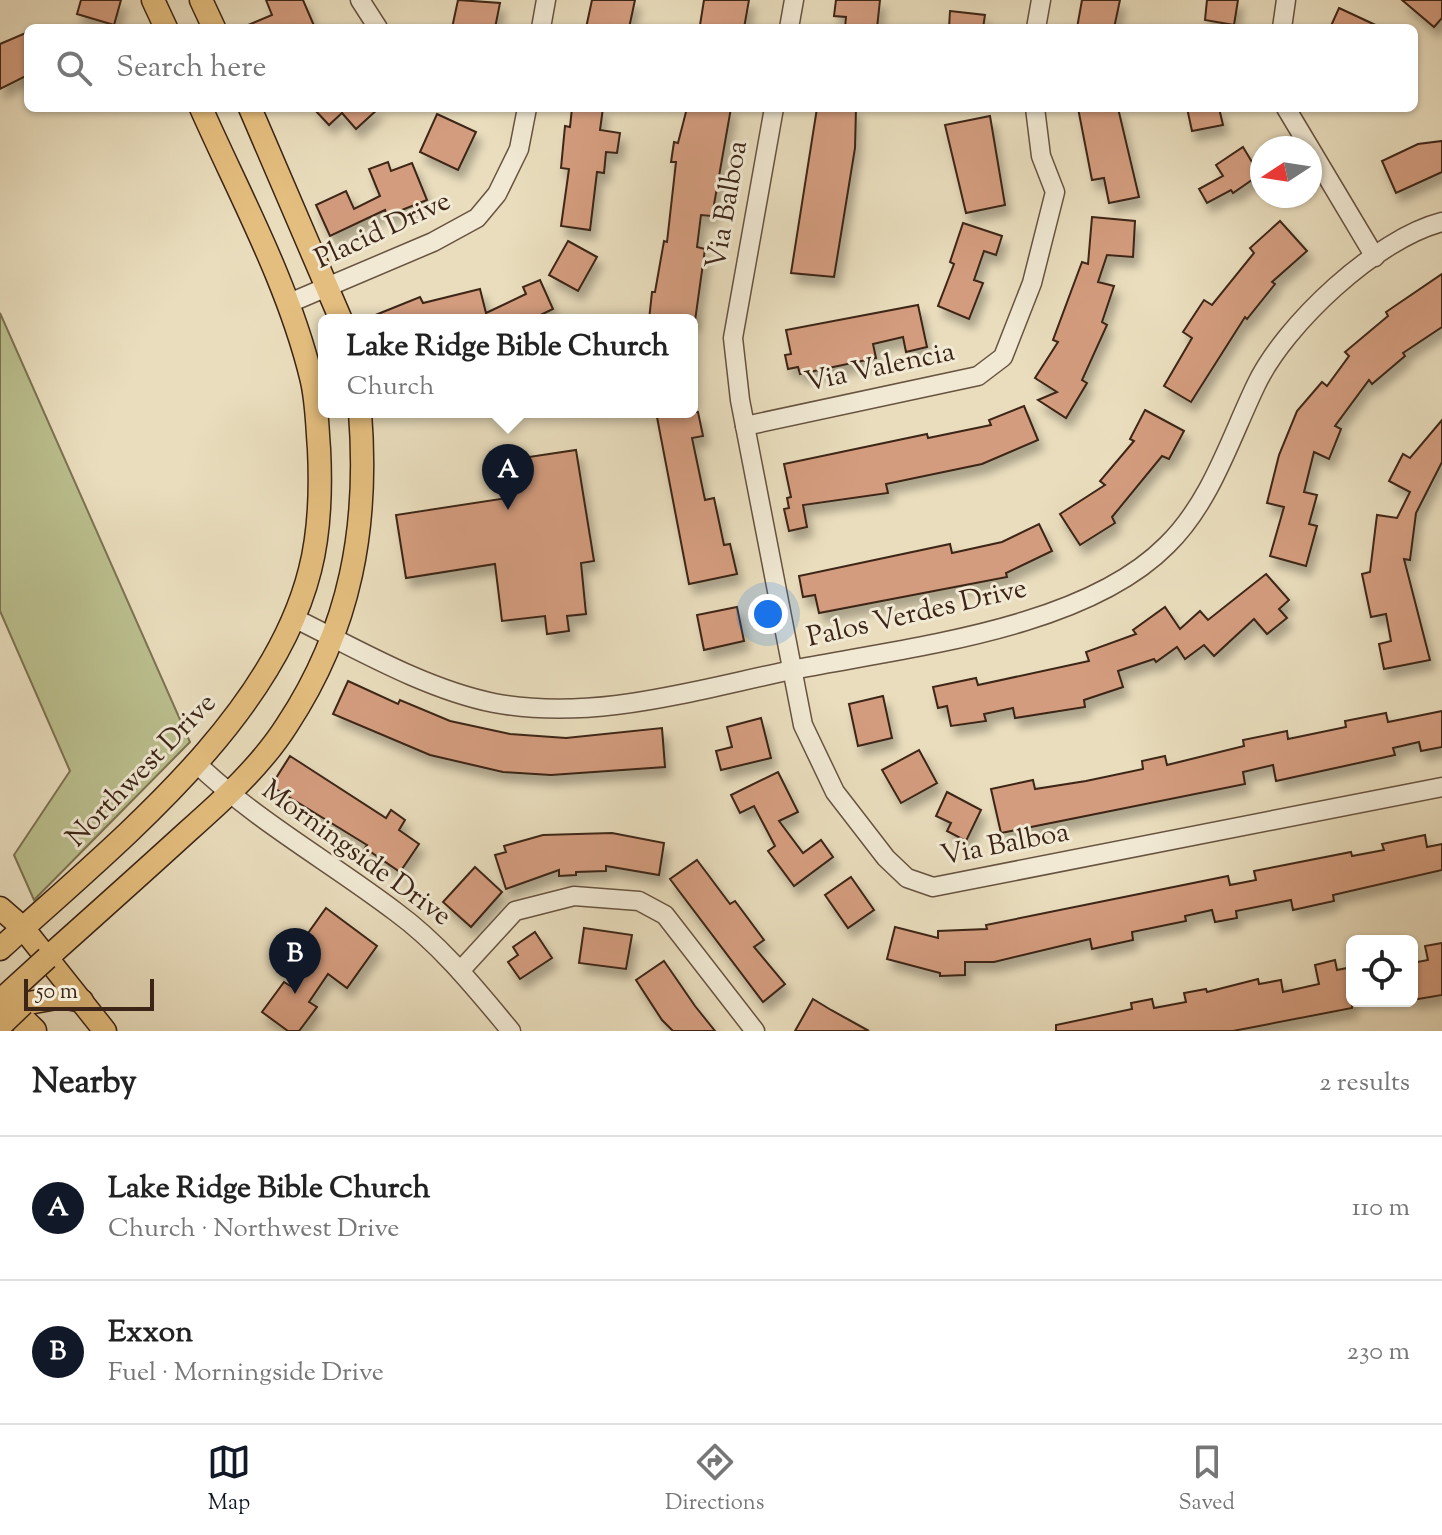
<!DOCTYPE html>
<meta charset="utf-8">
<style>
body{margin:0;font-family:"Sorts Mill Goudy",serif;background:#f6f6f6;color:#222}
.controls{position:absolute;right:24px;bottom:24px;display:grid;overflow:hidden;border-radius:12px;box-shadow:0 2px 6px #0004}
.controls button{width:72px;height:72px;display:grid;place-items:center;padding:0;border:0;border-bottom:2px solid #e0e0e0;background:#fff;color:#222;font:40px sans-serif}
.compass{position:absolute;left:1250px;top:136px;width:72px;height:72px;border-radius:50%;background:#fff;box-shadow:0 2px 6px #0004;rotate:258deg}
.scale{position:absolute;left:24px;bottom:20px;width:130px;box-sizing:border-box;padding-left:8px;border:4px solid #3c2516;border-top:0;font-size:22px;line-height:28px;white-space:nowrap;color:#3c2516;-webkit-text-stroke:6px #f1e9d4;paint-order:stroke}
.you{position:absolute;left:768px;top:614px;width:28px;height:28px;margin:-20px;border:6px solid #fff;border-radius:50%;background:#1a73e8;box-shadow:0 0 0 12px #1a73e833}
.badge{display:grid;place-items:center;width:52px;height:52px;border-radius:50%;background:#111827;color:#fff;font-size:26px;font-weight:700}
.pin{position:absolute;translate:-50% -66px;filter:drop-shadow(0 2px 4px #0008)}
.pin::after{content:'';position:absolute;top:42px;width:28px;height:24px;background:inherit;clip-path:polygon(0 0,100% 0,50% 100%)}
.popup{position:absolute;left:318px;top:314px;width:380px;height:104px;box-sizing:border-box;display:grid;place-content:center;border-radius:12px;background:#fff;filter:drop-shadow(0 2px 6px #0005);font-size:26px;white-space:nowrap;color:#767676}
.popup b{font-size:30px;color:#222}
.popup::after{content:'';position:absolute;left:50%;top:100%;margin-left:-16px;border:16px solid transparent;border-top-color:#fff}
.list{margin:0;padding:0;list-style:none}
h2{display:flex;justify-content:space-between;align-items:center;height:104px;margin:0;padding:0 32px;font-size:34px}
h2 small{font-size:26px;font-weight:400;color:#767676}
.list li{display:grid;grid-template-columns:52px 1fr auto;gap:24px;align-items:center;box-sizing:border-box;height:144px;padding:0 32px;border-top:2px solid #e0e0e0}
.list b{display:block;font-size:30px;white-space:nowrap}
.list p{margin:0;font-size:26px;white-space:nowrap;color:#767676}
.list em{font-size:26px;font-style:normal;color:#767676}
.icon{flex:none;width:44px;height:44px;fill:none;stroke:currentColor;stroke-width:2;stroke-linecap:round;stroke-linejoin:round}
.map{position:relative;flex:none;width:1442px;height:1031px;overflow:hidden}
.search{position:absolute;background:#fff;box-shadow:0 2px 6px #0004;left:24px;right:24px;top:24px;height:88px;display:flex;align-items:center;gap:20px;box-sizing:border-box;padding:0 28px;border-radius:12px;color:#767676;font-size:30px}
.sheet{height:392px;background:#fff}
nav{display:flex;justify-content:space-around;align-items:center;box-sizing:border-box;height:112px;border-top:2px solid #e0e0e0;background:#fff;font-size:22px;color:#767676}
nav a{display:grid;justify-items:center;gap:4px}
nav .on{color:#111827}
.map>svg:first-child{display:block}
.green{fill:#bbbf8e;stroke:#7c7252;stroke-width:2}
.building{fill:#d39c7e;stroke:#3c2516;stroke-width:2;filter:url(#shadow)}
.lines{fill:none;stroke-linecap:round;stroke-linejoin:round}
.minor-casing{stroke:#675340;stroke-width:21}
.major-casing{stroke:#3c2516;stroke-width:25}
.highway-casing{stroke:#3c2516;stroke-width:29}
.minor{stroke:#f1e9d4;stroke-width:18}
.major{stroke:#e4be7e;stroke-width:22}
.highway{stroke:#e4be7e;stroke-width:26}
.major-bridge-casing{stroke:#3c2516;stroke-width:25;stroke-linecap:butt}
.major-bridge{stroke:#e4be7e;stroke-width:22}
.labels{text-anchor:middle;dominant-baseline:central;stroke-width:6;stroke-linejoin:round;paint-order:stroke}
.street-label{font-size:28px;fill:#3c2516;stroke:#f1e9d4}
</style>
<div class="map">
<svg width="1442" height="1031" viewBox="0 0 1442 1031">
<defs>
<filter id="shadow"><feDropShadow dx="5" dy="9" stdDeviation="4" flood-color="#0004"/></filter>
</defs>
<rect width="100%" height="100%" fill="#e9ddbd"/>
<filter id="stains"><feTurbulence type="fractalNoise" baseFrequency=".0025" numOctaves="4"/><feColorMatrix values="0 0 0 0 .2 0 0 0 0 .09 0 0 0 0 .02 0 0 0 .5 -.17"/></filter>
<radialGradient id="worn" r=".72"><stop offset=".6" stop-color="#630" stop-opacity="0"/><stop offset="1" stop-color="#630" stop-opacity=".3"/></radialGradient>
<path class="green" d="M0,313l190,429 -156,158 -20,-45 56,-84 -70,-160z"/>
<g class="building">
<path d="M81,0h40l-7,25 -37,-11z"/>
<path d="M266,0h37l12,28h-74l31,-13z"/>
<path d="M458,0l42,3 -5,25h-43z"/>
<path d="M592,0h43l-6,28h-43z"/>
<path d="M704,0h45l-5,28 -44,-3z"/>
<path d="M836,0h44l-3,28h-32l1,-11 -12,-1z"/>
<path d="M1082,0h38l-6,28h-37z"/>
<path d="M1207,0h31l-4,25 -29,-5z"/>
<path d="M1402,0h40v18l-8,9z"/>
<path d="M1339,8l43,20h-52z"/>
<path d="M950,11l35,4 -2,13h-34z"/>
<path d="M28,32v43l-28,14v-45z"/>
<path d="M313,108h66l-23,21 -14,-16 -13,12z"/>
<path d="M572,108h31l-3,22 20,3 -3,20 -11,-1 -2,21 -7,-1 -7,58 -29,-4 8,-57 -8,-1 4,-42 5,1z"/>
<path d="M687,108h44l-19,108 -11,-1 -4,32 8,2 -10,72 -46,-1 3,-28h3l9,-51 3,1 9,-80h-5l3,-20 4,1z"/>
<path d="M817,108h39l-1,40 -21,129 -43,-4z"/>
<path d="M1078,108h40l21,89 -30,6 -5,-25 -12,2z"/>
<path d="M1187,108h32l4,17 -31,6z"/>
<path d="M437,114l39,18 -18,38 -38,-18z"/>
<path d="M990,116l15,89 -39,8 -21,-88z"/>
<path d="M1442,141v31l-46,21 -14,-32 36,-17z"/>
<path d="M1243,147l9,15 10,-7v18l-29,20 -2,-3 -24,13 -8,-14 24,-13 -7,-11z"/>
<path d="M388,162l3,9 21,-8 15,37 -40,16 -2,-6 -55,26 -14,-31 30,-14 8,18 26,-13 -11,-27z"/>
<path d="M1092,217l43,4 -2,36 -26,-2 -9,27 16,4 -12,36 5,3 -25,55 5,3 -21,35 -28,-18 19,-8 -22,-14 23,-36 -5,-2 29,-78 6,2z"/>
<path d="M1280,221l27,30 -35,31 3,2 -28,35 -2,-2 -54,85 -27,-16 28,-48 -9,-6 21,-32 8,5 42,-52 -4,-5z"/>
<path d="M963,223l39,13 -6,19 -12,-4 -10,29 9,3 -14,36 -31,-13 16,-42 -4,-2z"/>
<path d="M568,241l29,16 -19,34 -29,-16z"/>
<path d="M1442,274v53l-39,26 2,3 -33,28 -3,-4 -34,46 6,3 -12,30 -15,-7 -10,40 13,3 -8,29 8,2 -11,40 -36,-10 14,-49 -17,-4 12,-48 18,-44 25,-29 5,4 22,-30 -4,-4 43,-36 -2,-4z"/>
<path d="M540,280l13,29 -23,11h-167l57,-23 3,6 57,-14 6,24 40,-19 -3,-7z"/>
<path d="M918,305l9,42 -21,5 -3,-15 -30,7 3,14 -76,16 -2,-7 -10,2 -3,-14 6,-1 -5,-24z"/>
<path d="M1024,406l14,34 -56,24 -96,20 2,9 -85,12 4,22 -18,4 -5,-22 5,-1 -2,-10 4,-1 -7,-33 143,-30 1,4 63,-13 -2,-5z"/>
<path d="M1145,410l39,21 -15,28 -7,-3 -50,61 3,6 -35,22 -20,-31 45,-29 -5,-4 34,-40 -4,-2z"/>
<path d="M656,412h42l5,24 -11,2 13,62 9,-2 10,47 6,-1 7,30 -48,10z"/>
<path d="M1442,420v42l-26,51 -6,47 -6,-1 26,101 -46,9 -5,-25 12,-3 -5,-27 -15,3 -9,-43 8,-2 7,-57 20,3 13,-26 -21,-11 14,-27 7,4z"/>
<path d="M576,450l18,111 -13,2 5,51 -19,2 2,15 -22,3 -2,-18 -43,5 -7,-57 -89,14 -10,-63 118,-18 -3,-16 14,-2 -3,-21z"/>
<path d="M1039,524l13,27 -46,22 1,4 -188,36 -4,-18 -12,2 -4,-21 151,-32 2,9 50,-11z"/>
<path d="M1266,574l23,26 -10,9 8,9 -20,16 -13,-15 -40,37 -10,-11 -19,14 -8,-12 -21,15 -2,-3 -36,12 5,16 -39,13 1,7 -70,11 -2,-10 -29,6 2,7 -35,5 -4,-20 -9,2 -5,-21 43,-9 2,7 111,-24 -3,-9 50,-18 -3,-4 32,-23 15,22 20,-18 8,9z"/>
<path d="M737,607l7,34 -40,9 -7,-35z"/>
<path d="M348,681l50,23 2,-4 50,21 60,13 56,4 96,-10 3,39 -114,8 -48,-3 -73,-17 -97,-41z"/>
<path d="M883,696l9,42 -34,8 -9,-42z"/>
<path d="M1442,711v36l-21,4 -2,-9 -26,6 2,7 -119,26 -3,-16 -30,7 2,12 -244,49 -10,-44 42,-9 2,9 51,-8 57,-12 -1,-8 23,-5 2,9 77,-19 -1,-6 44,-9 1,8 58,-12 -1,-6 41,-8 2,9z"/>
<path d="M761,718l10,40 -50,12 -5,-19 16,-4 -5,-20z"/>
<path d="M919,750l18,33 -36,20 -19,-33z"/>
<path d="M290,756l96,62 5,-8 14,10 -6,10 20,14 -19,28 -35,-24 2,-3 -96,-59z"/>
<path d="M778,772l20,40 -19,9 24,32 18,-13 12,17 -39,29 -26,-35 7,-5 -21,-40 -14,7 -9,-18z"/>
<path d="M947,792l34,18 -15,31 -19,-10 4,-8 -15,-7z"/>
<path d="M612,833l52,10 -5,32 -53,-9v5l-30,1v3l-17,1v-6l-53,19 -11,-34 11,-3 -2,-6 39,-11z"/>
<path d="M1425,835l2,12 15,-3v26l-109,25 1,6 -41,9 -2,-10 -55,11 1,7 -22,4 -3,-12 -27,6 1,5 -54,11 1,8 -41,9 -2,-10 -96,23h-29v13l-25,1v-3l-53,-14 8,-32 43,11v-7l49,-2 -1,-4 242,-49 2,9 26,-5 -2,-9 97,-19 1,4 32,-6 -2,-6z"/>
<path d="M697,860l33,44 5,-3 29,39 -10,7 31,37 -22,18 -93,-123z"/>
<path d="M475,867l27,25 -31,35 -28,-25z"/>
<path d="M851,877l23,33 -26,18 -23,-33z"/>
<path d="M326,908l51,38 -30,42 -19,-14 -19,28 8,5 -18,24h-11l-26,-19 22,-30 8,5 18,-26 -14,-11z"/>
<path d="M584,928l48,7 -6,34 -47,-6z"/>
<path d="M535,932l17,26 -32,21 -12,-17 10,-7 -5,-8z"/>
<path d="M1442,943v52l-30,5v-37l16,-3 -3,-14z"/>
<path d="M1335,960l2,10 15,-3v41l-119,23h-177v-6l76,-16 -1,-6 21,-4 2,9 32,-6 -2,-9 22,-4 1,3 51,-13 1,5 22,-4 2,12 36,-8 -4,-19z"/>
<path d="M664,961l31,45 20,25h-42l-11,-11 -26,-40z"/>
<path d="M813,999l18,11 38,21h-74z"/>
</g>
<g class="lines">
<g class="minor-casing">
<g id="minor">
<path d="M360,0l18,28"/>
<path d="M541,28l5,-28"/>
<path d="M789,28l5,-28"/>
<path d="M1036,28l5,-28"/>
<path d="M1282,28l4,-28"/>
<path d="M774,108l-41,230 7,62 63,325 32,67 51,66 21,20 26,9 509,-100"/>
<path d="M1286,108l89,149"/>
<path d="M287,304l146,-62 44,-24 20,-24 22,-45 8,-41"/>
<path d="M745,426l233,-50 25,-19 29,-74 23,-91 -14,-36 -6,-48"/>
<path d="M294,618c63,31 131,71 200,85 102,19 204,-14 303,-34 112,-22 287,-40 370,-124 44,-43 63,-106 89,-160 29,-61 120,-146 186,-163"/>
<path d="M195,762c61,59 134,99 201,150 45,33 80,77 115,119"/>
<path d="M460,971l55,-60 59,-15 65,5 26,14 90,116"/>
</g>
</g>
<g class="major-casing">
<g id="major">
<path d="M153,0l13,28"/>
<path d="M201,0l13,28"/>
<path d="M250,108l91,212"/>
<path d="M0,908l23,20 82,103"/>
<path d="M0,949c111,-102 272,-227 310,-379 10,-39 11,-81 9,-121 -2,-24 -2,-49 -8,-72 -23,-94 -71,-181 -110,-269"/>
<path d="M47,958c47,-42 94,-84 140,-126 36,-32 74,-66 100,-107 64,-97 82,-199 73,-313"/>
<path d="M23,1004l39,-7 20,4"/>
</g>
</g>
<g class="highway-casing">
<path id="highway" d="M0,999l33,32"/>
</g>
<use href="#minor" class="minor"/>
<use href="#major" class="major"/>
<use href="#highway" class="highway"/>
<g class="major-bridge-casing">
<g id="major-bridge">
<path d="M0,1001l47,-43"/>
<path d="M0,1026l23,-22"/>
</g>
</g>
<use href="#major-bridge" class="major-bridge"/>
</g>
<g class="labels">
<g class="street-label">
<text transform="translate(728 205) rotate(-80)">Via Balboa</text>
<text transform="translate(383 231) rotate(-25)">Placid Drive</text>
<text transform="translate(880 368) rotate(-12)">Via Valencia</text>
<text transform="translate(917 614) rotate(-13)">Palos Verdes Drive</text>
<text transform="translate(142 771) rotate(-46)">Northwest Drive</text>
<text transform="translate(1005 845) rotate(-11)">Via Balboa</text>
<text transform="translate(356 854) rotate(36)">Morningside Drive</text>
</g>
</g>
<rect width="100%" height="100%" filter="url(#stains)"/>
<rect width="100%" height="100%" fill="url(#worn)"/>
</svg>
<div class="controls">
<button><svg class="icon" aria-label="locate" viewBox="0 0 24 24"><circle cx="12" cy="12" r="6"/><path d="M12 2v4M12 18v4M2 12h4M18 12h4"/></svg></button>
</div>
<svg class="compass" viewBox="-18 -18 36 36"><path d="M0-13l5 13h-10z" fill="#e53935"/><path d="M0 13l5-13h-10z" fill="#767676"/></svg>
<div class="scale">50 m</div>
<div class="you"></div>
<div class="pin badge" style="left:508px;top:510px">A</div>
<div class="popup"><b>Lake Ridge Bible Church</b>Church</div>
<div class="pin badge" style="left:295px;top:994px">B</div>
<div class="search"><svg class="icon" aria-label="search" viewBox="0 0 24 24"><circle cx="10" cy="10" r="6"/><path d="M15 15l6 6"/></svg>Search here</div>
</div>
<section class="sheet">
<h2>Nearby<small>2 results</small></h2>
<ul class="list">
<li><span class="badge">A</span><div><b>Lake Ridge Bible Church</b><p>Church · Northwest Drive</p></div><em>110 m</em></li>
<li><span class="badge">B</span><div><b>Exxon</b><p>Fuel · Morningside Drive</p></div><em>230 m</em></li>
</ul>
</section>
<nav>
<a class="on"><svg class="icon" aria-label="map" viewBox="0 0 24 24"><path d="M3 6l6-2 6 2 6-2v14l-6 2-6-2-6 2zM9 4v14M15 6v14"/></svg>Map</a>
<a><svg class="icon" aria-label="directions" viewBox="0 0 24 24"><path d="M12 3l9 9-9 9-9-9zM9 14v-3h6M13 9l2 2-2 2"/></svg>Directions</a>
<a><svg class="icon" aria-label="saved" viewBox="0 0 24 24"><path d="M7 4h10v16l-5-4-5 4z"/></svg>Saved</a>
</nav>
